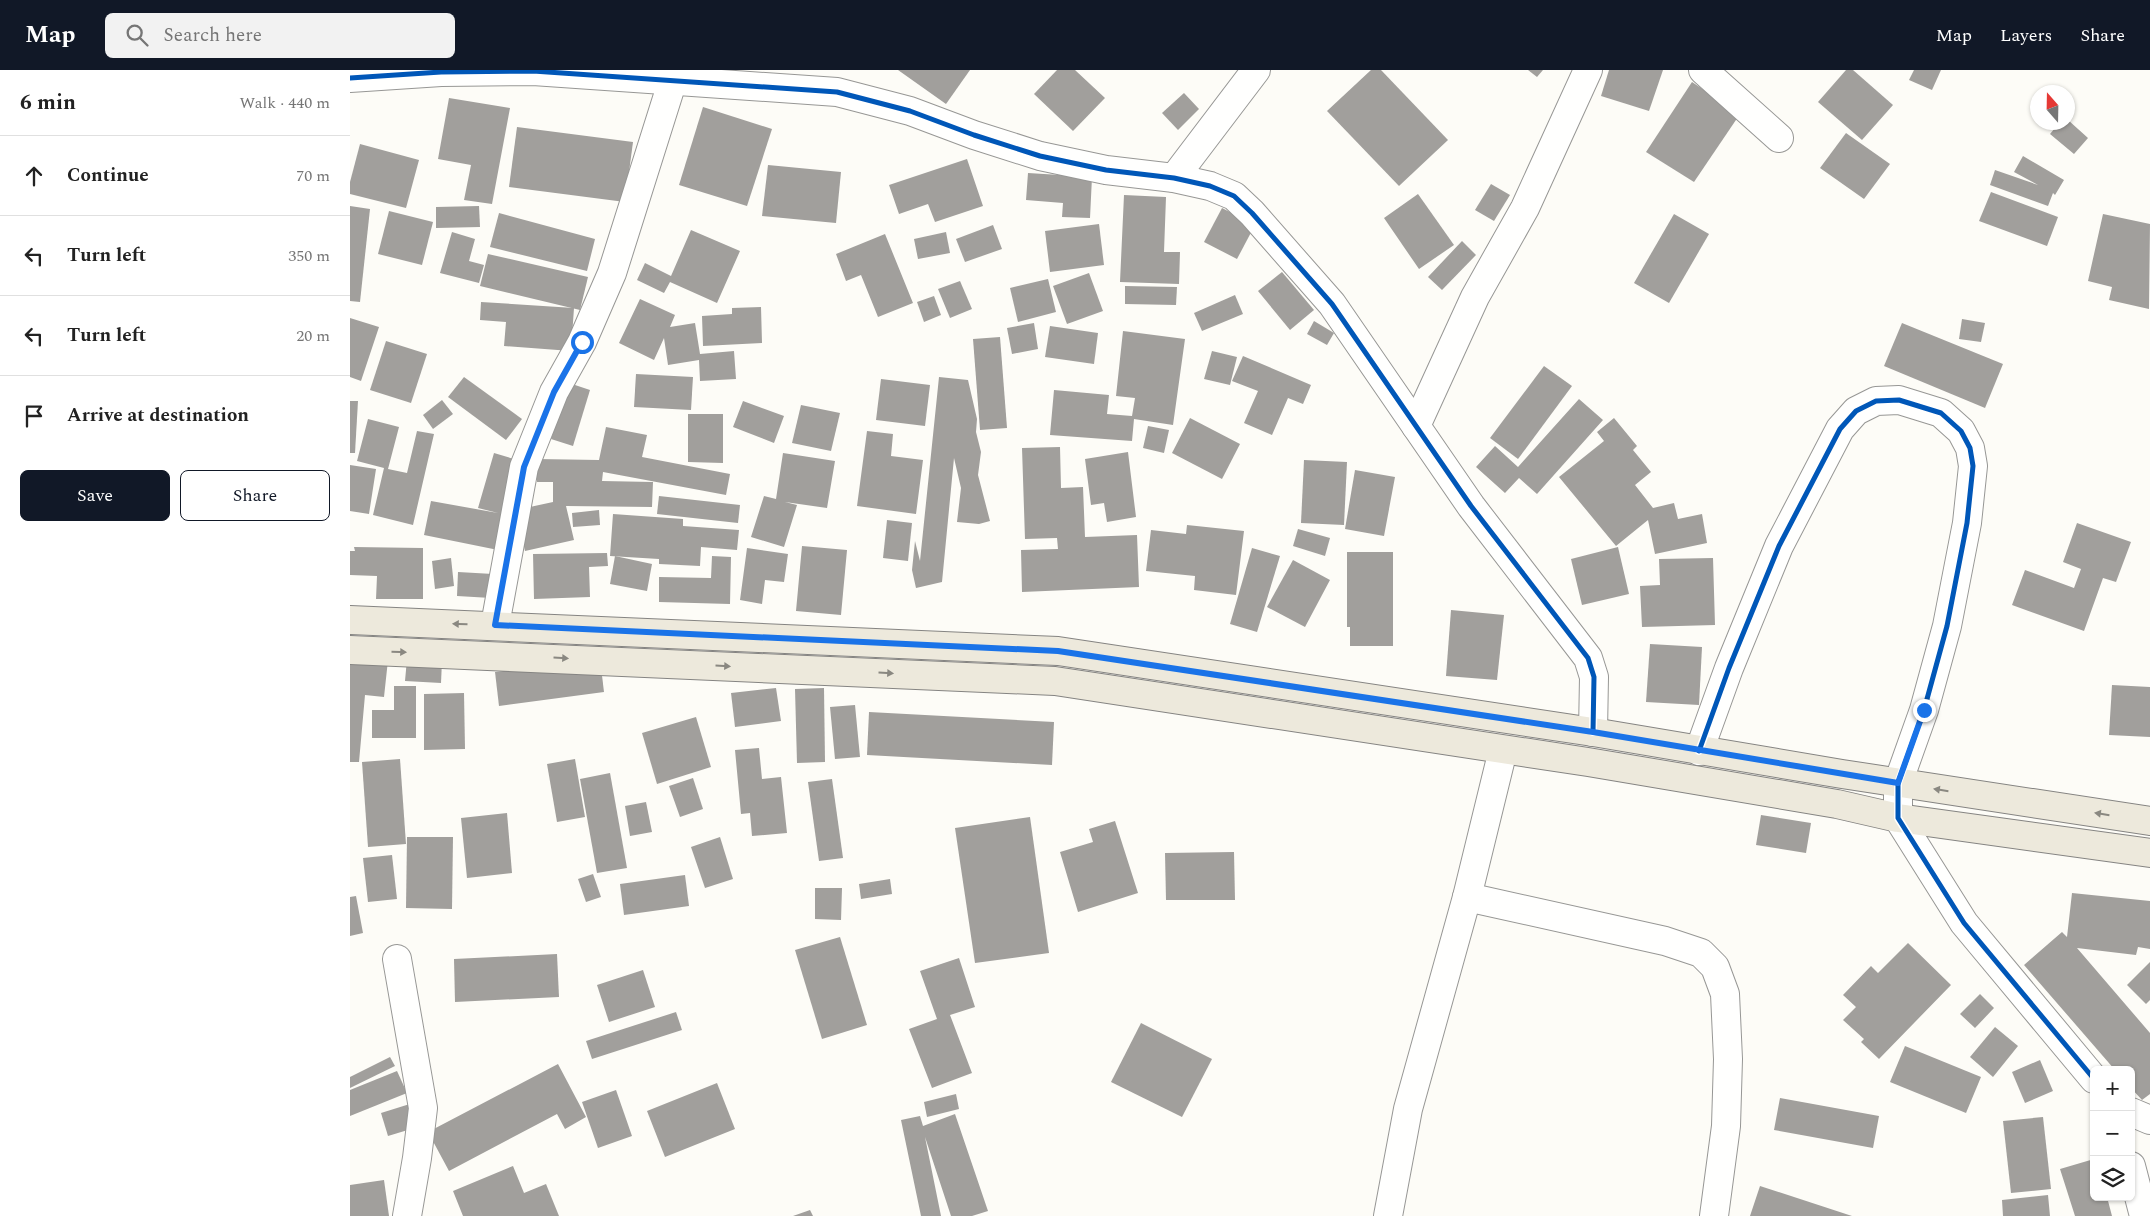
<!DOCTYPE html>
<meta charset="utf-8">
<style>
body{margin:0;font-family:Spectral,serif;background:#f2f2f2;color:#222}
.controls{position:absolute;right:15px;bottom:15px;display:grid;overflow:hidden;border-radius:8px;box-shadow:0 1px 4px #0004}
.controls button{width:45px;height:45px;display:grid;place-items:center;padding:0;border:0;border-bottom:1px solid #e0e0e0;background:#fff;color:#222;font:25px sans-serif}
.compass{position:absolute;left:1680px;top:15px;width:45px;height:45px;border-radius:50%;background:#fff;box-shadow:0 1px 4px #0004;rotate:340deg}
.stop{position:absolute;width:15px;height:15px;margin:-11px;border:4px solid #1a73e8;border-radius:50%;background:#fff}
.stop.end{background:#1a73e8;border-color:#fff;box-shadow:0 1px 5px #0008}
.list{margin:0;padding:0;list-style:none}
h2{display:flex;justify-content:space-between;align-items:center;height:65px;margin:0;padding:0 20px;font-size:21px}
h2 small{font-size:16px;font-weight:400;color:#767676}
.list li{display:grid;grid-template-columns:32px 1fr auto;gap:15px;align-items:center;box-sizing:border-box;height:80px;padding:0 20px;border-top:1px solid #e0e0e0}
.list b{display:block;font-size:19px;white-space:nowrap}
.list em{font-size:16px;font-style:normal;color:#767676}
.actions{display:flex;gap:10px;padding:15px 20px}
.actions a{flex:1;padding:11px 0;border:1px solid #111827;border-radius:8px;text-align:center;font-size:18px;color:#111827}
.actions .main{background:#111827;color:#fff}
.icon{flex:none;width:28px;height:28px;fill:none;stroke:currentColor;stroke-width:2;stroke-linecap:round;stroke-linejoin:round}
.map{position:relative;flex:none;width:1800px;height:1146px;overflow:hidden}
header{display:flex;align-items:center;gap:30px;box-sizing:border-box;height:70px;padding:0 25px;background:#111827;color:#fff}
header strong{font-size:24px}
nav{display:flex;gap:28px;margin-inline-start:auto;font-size:18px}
.search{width:350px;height:45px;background:#f2f2f2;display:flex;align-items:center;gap:12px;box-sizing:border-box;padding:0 18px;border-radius:8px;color:#767676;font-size:19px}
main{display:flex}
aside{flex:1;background:#fff}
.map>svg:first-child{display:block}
.building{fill:#a19f9c}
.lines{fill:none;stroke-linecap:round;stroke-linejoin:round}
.minor-casing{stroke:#979795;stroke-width:30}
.major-casing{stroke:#858482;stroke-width:30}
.minor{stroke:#fffffe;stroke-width:28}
.major{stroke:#ede9dc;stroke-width:28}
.cycleway-casing{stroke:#fff;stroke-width:8}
.cycleway{stroke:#0057b8;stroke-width:5}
.oneway{fill:#8a8881}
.route{stroke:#1a73e8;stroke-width:6}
</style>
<header>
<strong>Map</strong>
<div class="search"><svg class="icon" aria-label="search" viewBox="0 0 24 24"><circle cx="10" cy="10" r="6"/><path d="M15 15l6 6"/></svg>Search here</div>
<nav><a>Map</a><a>Layers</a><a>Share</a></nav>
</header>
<main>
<aside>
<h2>6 min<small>Walk · 440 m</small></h2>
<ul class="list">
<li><svg class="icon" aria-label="ahead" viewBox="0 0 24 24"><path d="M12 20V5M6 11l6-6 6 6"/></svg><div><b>Continue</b></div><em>70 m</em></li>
<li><svg class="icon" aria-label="left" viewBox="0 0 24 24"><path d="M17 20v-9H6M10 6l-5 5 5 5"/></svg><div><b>Turn left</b></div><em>350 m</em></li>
<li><svg class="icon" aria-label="left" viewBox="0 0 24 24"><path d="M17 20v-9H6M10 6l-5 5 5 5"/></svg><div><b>Turn left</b></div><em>20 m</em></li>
<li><svg class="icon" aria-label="arrive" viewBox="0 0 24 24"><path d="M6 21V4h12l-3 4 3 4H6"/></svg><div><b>Arrive at destination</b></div></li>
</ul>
<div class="actions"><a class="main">Save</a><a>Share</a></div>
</aside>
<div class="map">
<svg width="1800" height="1146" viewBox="0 0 1800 1146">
<rect width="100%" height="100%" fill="#fdfcf7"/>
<g class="building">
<path d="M548,0h72l-24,34z"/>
<path d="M707,0h18l30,28 -32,33 -39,-37z"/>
<path d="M1021,0h10l67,70 -49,46 -72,-75z"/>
<path d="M1178,0h15l-6,7z"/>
<path d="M1259,0h54l-14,41 -48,-15z"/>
<path d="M1496,0h7l40,35 -31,35 -44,-38z"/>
<path d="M1564,0h27l-9,20 -23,-10z"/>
<path d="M1342,12l48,32 -46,68 -48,-30z"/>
<path d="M834,23l15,16 -21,21 -16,-17z"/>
<path d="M99,28l61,10 -18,96 -28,-4 7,-35 -33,-6z"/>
<path d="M353,37l69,22 -25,77 -68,-21z"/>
<path d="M1718,50l20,18 -14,16 -24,-20 10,-12h8z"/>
<path d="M167,57l116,15 -8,60 -116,-15z"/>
<path d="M1496,63l44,31 -26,35 -44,-31z"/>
<path d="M10,74l59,16 -13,48 -56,-14v-12z"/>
<path d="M1673,86l41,24 -9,15 -2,-2 -5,13 -58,-21 5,-15 43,15 -24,-13z"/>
<path d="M617,89l16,47 -48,16 -7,-18 -29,10 -10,-29z"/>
<path d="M418,95l73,7 -5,51 -74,-7z"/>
<path d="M678,103l64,4 -2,41 -28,-1 1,-14 -37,-3z"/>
<path d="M1141,114l19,11 -16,26 -19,-11z"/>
<path d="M1641,122l67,25 -11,29 -68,-25z"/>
<path d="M1068,124l36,51 -35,24 -35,-51z"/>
<path d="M774,125l42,2 -2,55h16l-1,32 -59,-2z"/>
<path d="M0,136l20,3 -10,93 -10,-1z"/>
<path d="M129,136l1,21 -44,1v-21z"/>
<path d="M872,138l33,17 -18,34 -33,-17z"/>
<path d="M39,141l44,11 -11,43 -44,-11z"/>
<path d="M149,143l96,26 -8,32 -97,-24z"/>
<path d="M1324,144l35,20 -40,69 -35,-20z"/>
<path d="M1753,144l47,10 -1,85 -40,-9 3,-13 -24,-6z"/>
<path d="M749,154l5,41 -54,7 -5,-41z"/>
<path d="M643,155l9,24 -37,13 -9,-23z"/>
<path d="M341,160l49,21 -23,52 -47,-21 -6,11 -27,-13 8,-17 26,13z"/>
<path d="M102,162l23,7 -6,22 15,4 -5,18 -39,-10z"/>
<path d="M596,162l4,21 -32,6 -4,-20z"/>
<path d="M535,164l28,69 -35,14 -17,-42 -15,6 -10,-27z"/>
<path d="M1112,171l14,14 -34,35 -14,-13z"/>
<path d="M138,184l100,23 -8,33 -100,-24z"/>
<path d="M932,202l32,38 -24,20 -32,-39z"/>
<path d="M739,203l14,38 -36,13 -14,-38z"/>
<path d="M698,209l8,33 -38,10 -8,-34z"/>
<path d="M610,211l12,28 -22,9 -12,-29z"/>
<path d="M775,216l52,1 -1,18 -51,-1z"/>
<path d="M885,225l8,19 -41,17 -8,-18z"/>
<path d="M584,226l7,19 -17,7 -7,-20z"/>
<path d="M290,229l35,16 -5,12 25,-4 5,31 34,-3 2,28 -36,2 -1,-21 -31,5 -4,-27 -10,22 -35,-17z"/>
<path d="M131,232l93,6 -3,43 -67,-5 2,-24 -26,-2z"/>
<path d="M411,237l1,36 -59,3 -1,-30 30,-2v-6z"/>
<path d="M0,248l29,9 -18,54 -11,-4z"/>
<path d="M1612,249l23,4 -4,19 -22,-3z"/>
<path d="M964,251l20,12 -7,12 -20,-11z"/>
<path d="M684,253l4,26 -26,5 -5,-26z"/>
<path d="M1552,253l101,41 -18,44 -101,-42z"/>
<path d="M700,256l48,7 -4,31 -49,-7z"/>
<path d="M773,261l62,8 -12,86 -39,-6 -2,22 -82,-6 4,-45 55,5 -2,19 25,2 3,-18 -19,-2z"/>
<path d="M650,267l7,91 -27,2 -7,-91z"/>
<path d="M36,271l41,13 -16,49 -41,-13z"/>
<path d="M862,281l25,6 -7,28 -26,-6z"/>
<path d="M893,286l68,29 -8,19 -15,-6 -16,37 -28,-12 14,-32 -26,-10z"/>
<path d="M1194,296l28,20 -54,73 -28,-21z"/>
<path d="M286,304l57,3 -2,33 -57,-3z"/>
<path d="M114,307l58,42 -16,21 -58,-43z"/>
<path d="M589,307l29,3 9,39 -1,13 5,20 -3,23 12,46 -11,3 -22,-2 4,-34 -7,-30 -12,124 -26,6 -4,-18 3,-29 5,20z"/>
<path d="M531,309l49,6 -5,41 -49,-6z"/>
<path d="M219,313l21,7 -17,56 -22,-7z"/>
<path d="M1229,329l24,21 -66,74 -18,-16 -14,15 -29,-26 19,-21 23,21z"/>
<path d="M92,330l11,14 -20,15 -10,-14z"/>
<path d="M0,331h8l-3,52h-5z"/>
<path d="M393,331l41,15 -10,27 -41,-16z"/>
<path d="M451,335l39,8 -9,38 -39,-8z"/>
<path d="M338,344h35v49l-35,-1z"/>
<path d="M840,348l50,26 -18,35 -50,-26z"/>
<path d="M1264,348l23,28 -4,4 18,22 -16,13 18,23 21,-5 4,16 24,-5 5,29 -52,11 -7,-34 -32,26 -57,-69 45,-36 -7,-9z"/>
<path d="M18,349l31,8 -11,42 19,4 10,-42 17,3 -21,91 -40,-10 11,-47 -27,-7z"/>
<path d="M798,356l21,4 -5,23 -21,-5z"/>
<path d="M256,357l41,8 -5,22 88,17 -4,21 -123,-23 -1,9 51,1 -1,25 -86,-1 8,34 -49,11 -9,-41 37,-8v-20h-16v-23l62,1z"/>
<path d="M517,361l26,3 -2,22 32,4 -7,54 -59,-8z"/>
<path d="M710,377l1,41 22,-1 2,50 52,-2 2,52 -117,5 -1,-42 37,-1 -1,-11 -32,1 -3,-91z"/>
<path d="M778,382l8,65 -29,5 -3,-19 -13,2 -6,-46z"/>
<path d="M144,383l23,7 -14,91 -79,-16 7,-34 67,12 -20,-5z"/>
<path d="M433,383l52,8 -8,47 -42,-6 12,3 -13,42 -33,-10 13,-41 12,3z"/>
<path d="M954,390l43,2 -3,63 -43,-2z"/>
<path d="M0,395l26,4 -7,45 -19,-3z"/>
<path d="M1005,400l40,7 -11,59 -39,-7z"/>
<path d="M309,426l81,9 -2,18 -81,-9z"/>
<path d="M249,440l1,15 -27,2 -1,-14z"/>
<path d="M263,444l70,5v7l56,4 -2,20 -36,-3 -1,19 -41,-2v-5l-49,-3z"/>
<path d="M537,450l25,3 -4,38 -25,-3z"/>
<path d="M1727,453l54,19 -15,40 -13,-4 -19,53 -72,-26 13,-35 49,18 7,-19 -18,-7z"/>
<path d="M837,455l57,6 -8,64 -42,-5 1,-14 -49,-5 5,-41 35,4z"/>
<path d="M948,459l32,9 -5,18 -32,-10z"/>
<path d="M452,476l45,4 -6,65 -45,-4z"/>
<path d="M4,477l69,1v51h-47l1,-23 -27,-1v-24h5z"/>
<path d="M1268,477l11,47 -47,11 -11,-46z"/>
<path d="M397,478l41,6 -4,28 -19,-2 -3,24 -22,-4z"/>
<path d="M902,478l28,8 -23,76 -27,-8z"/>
<path d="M997,482h46v94h-43v-19h-3z"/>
<path d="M257,483l1,13 -19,1 1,30 -56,2 -1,-45z"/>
<path d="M265,486l37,8 -5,27 -37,-7z"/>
<path d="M362,486l19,1 -1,47 -71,-2v-25l52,1z"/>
<path d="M101,488l3,28 -19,3 -3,-28z"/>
<path d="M1363,488l2,67 -73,2 -2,-41 20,-1 -1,-26z"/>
<path d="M943,490l37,20 -25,47 -38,-20z"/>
<path d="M108,502l35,2 -2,24 -34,-2z"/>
<path d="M1101,540l53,5 -7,65 -51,-4z"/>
<path d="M1300,574l52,3 -3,58 -53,-3z"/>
<path d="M0,588l38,2 -4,37 -19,-2 -6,67h-9z"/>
<path d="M57,589l35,2 -1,22 -36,-2z"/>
<path d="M250,589l4,33 -105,14 -4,-34z"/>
<path d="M1762,615l38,2v50l-41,-2z"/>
<path d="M44,616h22v52h-44v-28h22z"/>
<path d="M426,618l5,33 -46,6 -4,-34z"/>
<path d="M474,618l1,74 -28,1 -2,-74z"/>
<path d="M114,623l1,56 -41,1v-56z"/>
<path d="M505,635l5,52 -25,2 -5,-52z"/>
<path d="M519,642l185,10 -2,43 -185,-10z"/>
<path d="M346,647l15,50 -54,17 -15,-51z"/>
<path d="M409,678l3,31 19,-2 6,56 -35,3 -2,-23 -9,1 -6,-64z"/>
<path d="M50,689l6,85 -38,3 -6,-85z"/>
<path d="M225,689l10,58 -28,5 -10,-58z"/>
<path d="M260,703l17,95 -30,5 -17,-94z"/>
<path d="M343,708l10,31 -23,8 -11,-31z"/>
<path d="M482,709l11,79 -24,3 -11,-79z"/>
<path d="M296,732l6,30 -22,4 -5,-30z"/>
<path d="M157,743l5,60 -45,5 -6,-60z"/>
<path d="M1411,745l50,8 -5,30 -50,-8z"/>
<path d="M680,747l19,136 -74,10 -20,-135z"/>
<path d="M765,751l23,72 -60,19 -18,-60 33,-10 -4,-13z"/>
<path d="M57,767h46l-1,72 -46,-1z"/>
<path d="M370,767l13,42 -28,9 -14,-41z"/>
<path d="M884,782l1,48h-69l-1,-47z"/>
<path d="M42,785l5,44 -29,3 -5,-44z"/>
<path d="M243,804l8,23 -15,5 -8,-23z"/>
<path d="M335,805l4,31 -65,9 -4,-31z"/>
<path d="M540,809l2,15 -31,5 -2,-15z"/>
<path d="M465,818h27l-1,32 -26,-1z"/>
<path d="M1722,823l78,8v48l-12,-2 -2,8 -59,-7 73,85v61l-8,6 -11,-12v-18h-16l-91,-105 38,-33 5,5z"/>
<path d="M6,826l7,37 -13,3v-39z"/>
<path d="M490,867l27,88 -45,14 -27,-89z"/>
<path d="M1558,873l43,42 -72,74 -18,-17 3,-3 -21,-19 13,-13 -13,-12 28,-29 7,7z"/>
<path d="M207,884l2,43 -104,5 -1,-43z"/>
<path d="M609,888l16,49 -25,8 22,58 -40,15 -23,-59 28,-10 -17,-48z"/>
<path d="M1800,892v38l-4,4 -19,-19z"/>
<path d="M293,900l12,37 -46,15 -12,-37z"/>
<path d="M1630,924l14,14 -19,20 -15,-14z"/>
<path d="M326,942l6,18 -90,29 -6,-18z"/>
<path d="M791,953l71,36 -30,58 -71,-35z"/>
<path d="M1645,957l23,19 -25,31 -23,-20z"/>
<path d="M1555,976l76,31 -15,36 -76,-31z"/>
<path d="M40,987l5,9 -45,22v-11z"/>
<path d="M1690,990l13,31 -28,12 -13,-31z"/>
<path d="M208,994l28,53 -21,12 -8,-15 -108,57 -21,-39z"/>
<path d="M47,1001l10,22 -57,23v-26z"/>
<path d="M367,1013l18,46 -70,28 -18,-46z"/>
<path d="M266,1020l16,46 -34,12 -16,-46z"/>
<path d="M606,1024l3,15 -32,8 -3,-15z"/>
<path d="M1430,1028l99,18 -6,32 -99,-18z"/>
<path d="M63,1033l8,23 -33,10 -7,-23z"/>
<path d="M605,1044l33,97 -16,5h-21l-26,-79 16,79h-20l-20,-96 19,-4 3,10z"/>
<path d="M1693,1047l8,72 -40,4 -8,-72z"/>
<path d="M1744,1089v38h13l5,19h-37l-15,-47z"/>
<path d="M163,1096l11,27 22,-9 13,32h-96l-10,-25z"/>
<path d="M34,1110l5,36h-39v-31z"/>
<path d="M1410,1116l92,30h-102z"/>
<path d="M1698,1125l2,21h-47l-1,-16z"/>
<path d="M460,1140l3,6h-20z"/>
</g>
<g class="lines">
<g class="minor-casing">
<g id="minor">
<path d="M1353,0l76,68"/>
<path d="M0,8l91,-6 92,-1 304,21 73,19 64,24 66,21 66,14 68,8 36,8 24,10 18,17 80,91 139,202 117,152 6,19 -1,55"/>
<path d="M824,108l82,-108"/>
<path d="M1066,356l59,-129 50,-89 63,-138"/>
<path d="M145,555l29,-158 30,-75 28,-50 30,-69 64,-203"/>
<path d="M1349,681l30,-83 50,-122 61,-117 16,-18 20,-10 23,-1 42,13 20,18 9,17 3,18 -6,57 -20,103 -23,84 -26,73v35l66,105 130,156"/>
<path d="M1117,827l198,44 36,12 14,14 10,27 3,65 -2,67 -12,90"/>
<path d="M47,889l26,149 -6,50 -10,58"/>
<path d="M1781,1042l19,8"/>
<path d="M1781,1096l13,50"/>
<path d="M1038,1146l20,-107 59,-212 36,-147"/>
</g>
</g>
<g class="major-casing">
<g id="major">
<path d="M0,550l708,31 535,81 249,42 308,47"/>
<path d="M0,580l705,31 533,81 249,42 61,14 252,35"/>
</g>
</g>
<use href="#minor" class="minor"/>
<use href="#major" class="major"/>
<g class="cycleway-casing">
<g id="cycleway">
<path d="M0,8l91,-6 92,-1 304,21 73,19 64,24 66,21 66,14 68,8 36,8 24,10 18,17 80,91 139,202 117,152 6,19 -1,55"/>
<path d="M1349,681l30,-83 50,-122 61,-117 16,-18 20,-10 23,-1 42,13 20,18 9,17 3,18 -6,57 -20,103 -23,84 -26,73v35l66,105 130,156"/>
</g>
</g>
<use href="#cycleway" class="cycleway"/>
</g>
<defs><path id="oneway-solid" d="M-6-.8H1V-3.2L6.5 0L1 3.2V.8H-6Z" transform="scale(1.25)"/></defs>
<g class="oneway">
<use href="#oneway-solid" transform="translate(110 554) rotate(-178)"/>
<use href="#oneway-solid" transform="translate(49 582) rotate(2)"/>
<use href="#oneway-solid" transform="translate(211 588) rotate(3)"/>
<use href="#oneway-solid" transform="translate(373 596) rotate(3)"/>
<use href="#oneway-solid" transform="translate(536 603) rotate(3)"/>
<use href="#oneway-solid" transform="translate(1591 720) rotate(-171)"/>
<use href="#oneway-solid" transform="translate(1752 744) rotate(-171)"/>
</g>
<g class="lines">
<path class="route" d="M232,272l-28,50 -30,75 -29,158 563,26 535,81 305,51 26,-73"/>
</g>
</svg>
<div class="controls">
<button>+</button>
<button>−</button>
<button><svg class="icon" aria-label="layers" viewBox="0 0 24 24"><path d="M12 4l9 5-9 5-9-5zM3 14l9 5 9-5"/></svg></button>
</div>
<svg class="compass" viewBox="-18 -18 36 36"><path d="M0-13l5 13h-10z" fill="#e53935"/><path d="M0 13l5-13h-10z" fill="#767676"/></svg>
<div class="stop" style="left:232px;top:272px"></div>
<div class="stop end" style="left:1574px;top:640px"></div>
</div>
</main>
